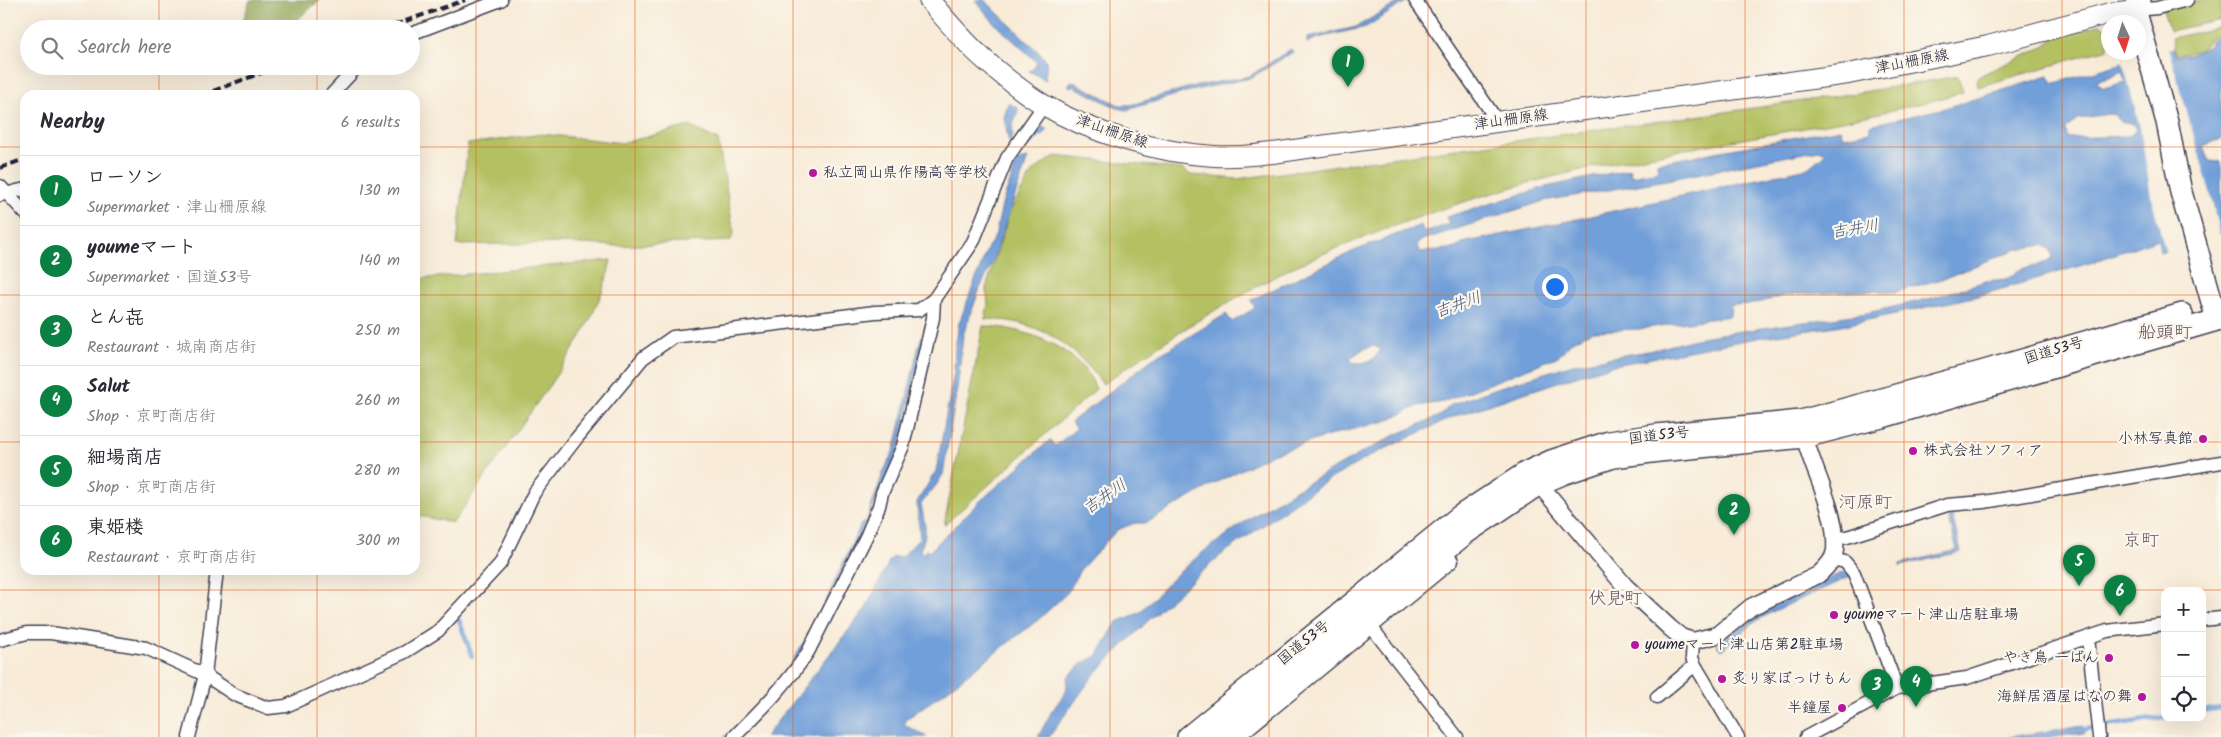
<!DOCTYPE html>
<meta charset="utf-8">
<style>
body{margin:0;font-family:Kalam,"Klee One",sans-serif;background:#f7f7f7;color:#2b2b33}
.controls{position:absolute;right:15px;bottom:15px;display:grid;overflow:hidden;border-radius:10px;box-shadow:0 5px 20px #0002}
.controls button{width:45px;height:45px;display:grid;place-items:center;padding:0;border:0;border-bottom:1px solid #e1e1e2;background:#fff;color:#2b2b33;font:25px sans-serif}
.compass{position:absolute;left:2101px;top:15px;width:45px;height:45px;border-radius:50%;background:#fff;box-shadow:0 5px 20px #0002;rotate:176deg}
.you{position:absolute;left:1554px;top:286px;width:18px;height:18px;margin:-12px;border:4px solid #fff;border-radius:50%;background:#1a73e8;box-shadow:0 0 0 8px #1a73e833}
.badge{display:grid;place-items:center;width:32px;height:32px;border-radius:50%;background:#0b8043;color:#fff;font-size:16px;font-weight:700}
.pin{position:absolute;translate:-50% -41px;filter:drop-shadow(0 1px 2px #0008)}
.pin::after{content:'';position:absolute;top:26px;width:18px;height:15px;background:inherit;clip-path:polygon(0 0,100% 0,50% 100%)}
.list{margin:0;padding:0;list-style:none}
h2{display:flex;justify-content:space-between;align-items:center;height:65px;margin:0;padding:0 20px;font-size:21px}
h2 small{font-size:16px;font-weight:400;color:#7c7c81}
.list li{display:grid;grid-template-columns:32px 1fr auto;gap:15px;align-items:center;box-sizing:border-box;height:70px;padding:0 20px;border-top:1px solid #e1e1e2}
.list b{display:block;font-size:19px;white-space:nowrap}
.list p{margin:0;font-size:16px;white-space:nowrap;color:#7c7c81}
.list em{font-size:16px;font-style:normal;color:#7c7c81}
.icon{flex:none;width:28px;height:28px;fill:none;stroke:currentColor;stroke-width:2;stroke-linecap:round;stroke-linejoin:round}
.map{position:relative;flex:none;width:2221px;height:737px;overflow:hidden}
.search{position:absolute;background:#fff;box-shadow:0 5px 20px #0002;left:20px;top:20px;width:400px;height:55px;display:flex;align-items:center;gap:12px;box-sizing:border-box;padding:0 18px;border-radius:28px;color:#7c7c81;font-size:19px}
.panel{position:absolute;background:#fff;box-shadow:0 5px 20px #0002;left:20px;top:90px;width:400px;height:485px;border-radius:15px}
.map>svg:first-child{display:block}
.green{fill:#b4c163;stroke:#6b724f}
.forest{fill:#8fa759;stroke:#58644a}
.water{fill:#719fd9;stroke:#4a608a;fill-rule:evenodd}
.pier{fill:#f8ebd8}
.lines{fill:none;stroke-linecap:round;stroke-linejoin:round}
.stream{stroke:#719fd9;stroke-width:4.5}
.minor-casing{stroke:#424053;stroke-width:15}
.tertiary-casing{stroke:#424053;stroke-width:19}
.primary-casing{stroke:#424053;stroke-width:22}
.trunk-casing{stroke:#424053;stroke-width:24}
.minor{stroke:#fff;stroke-width:12}
.tertiary{stroke:#fff;stroke-width:16}
.primary{stroke:#fff;stroke-width:20}
.trunk{stroke:#fff;stroke-width:21}
.rail{stroke:#22223b;stroke-width:4;stroke-dasharray:8 4;stroke-linecap:butt}
.grid{fill:none;stroke:#e8590c;stroke-width:1;stroke-opacity:0.55}
.poi-dot{fill:#b5179e;stroke:#fbf7ec;stroke-width:2}
.labels{text-anchor:middle;dominant-baseline:central;stroke-width:4.5;stroke-linejoin:round;paint-order:stroke}
.street-label{font-size:15px;fill:#22223b;stroke:#fbf7ec}
.poi-label{font-size:15px;fill:#22223b;stroke:#fbf7ec;text-anchor:start}
.water-label{font-size:16px;font-style:italic;fill:#42547a;stroke:#fbf7ec}
.quarter-label{font-size:18px;fill:#675362;stroke:#fbf7ec}
</style>
<div class="map">
<svg width="2221" height="737" viewBox="0 0 2221 737">
<rect width="100%" height="100%" fill="#fbf7ec"/>
<filter id="ink" filterUnits="userSpaceOnUse"><feTurbulence type="fractalNoise" baseFrequency=".02" numOctaves="2"/><feDisplacementMap in="SourceGraphic" scale="10" xChannelSelector="R" yChannelSelector="G"/><feConvolveMatrix kernelMatrix="1 2 1 2 8 2 1 2 1" color-interpolation-filters="sRGB"/></filter>
<filter id="wash" filterUnits="userSpaceOnUse"><feTurbulence type="fractalNoise" baseFrequency=".0096" numOctaves="4" result="noise"/><feDisplacementMap in="SourceGraphic" scale="20" xChannelSelector="R" yChannelSelector="G"/><feGaussianBlur stdDeviation="1.12" result="paint"/><feColorMatrix in="noise" values="0 0 0 0 0 0 0 0 0 0 0 0 0 0 0 0 0 1.4 0 .05"/><feComposite in="paint" operator="in"/></filter>
<g filter="url(#wash)">
<rect width="100%" height="100%" fill="#f8ebd8"/>
<g class="green">
<path d="M2199,0h22v20l-52,11 -6,-22z"/>
<path d="M2101,24l7,6v19l-130,38 -1,-9 8,-5 61,-27 7,-8z"/>
<path d="M2221,27v8l-10,2c-6,15 -21,16 -35,17l-4,-16z"/>
<path d="M1958,76l5,16c-134,39 -275,51 -411,85 -58,14 -115,33 -171,54 -30,12 -61,23 -90,37 -66,34 -128,73 -188,116 -32,-42 -65,-64 -118,-65l3,-15 -2,-16 24,-77 23,-40 22,-15 127,13 9,6 46,4 503,-69 117,-17z"/>
<path d="M689,126l29,14 16,93 -4,8 -114,5 -53,-3 -106,2 11,-101 74,-10 81,9z"/>
<path d="M611,260c-12,59 -48,105 -81,153 -26,37 -51,73 -77,110l-38,-8v-235l1,-1z"/>
<path d="M983,326c42,1 97,22 113,63l-152,136z"/>
</g>
<path class="forest" d="M250,0h70l-34,29h-46z"/>
<g class="water">
<path d="M975,0h10c9,11 60,56 61,61 2,7 -2,13 0,19l-17,-9 4,-2 4,-7 -42,-38z"/>
<path d="M1403,0h6l-43,27 -48,11 -11,5v-5l49,-11z"/>
<path d="M2221,37v102l-18,7 6,15 12,1v71l-61,20 -2,-14 -68,24 -112,33 -129,28 -92,14 -142,27 -36,10 -124,41 -83,39 -52,30 -99,70 -60,53 -68,68 -44,61h-11l14,-26 14,-19 2,-15 13,-13 16,-8 20,-34 22,-9 36,-37 27,-23 45,-33 48,-30 96,-53 48,-21 12,-11 43,-16 79,-25 80,-14 54,-14 160,-23 65,-15 54,-17 20,-2 18,-11 13,-2 16,-8 -3,-9 -7,-4 -29,5 -69,28 -50,14 -32,-1 -77,4 -32,9 -23,1 -1,11 -91,13 -46,2 -21,10 -13,15 -116,46 -25,4 -32,15 -48,12 -66,21 -55,28 -71,41h-11l-18,7 -37,40 -12,22 -30,28 -95,73 -38,27v5l22,12h-162l101,-129 24,-48 3,-3h9l18,-19 -3,-36 19,-31 18,-99 1,-25 4,-24 29,-76 7,-10 8,-36 11,-30 -1,-8 15,-5 -37,108 -11,22 -17,47 -5,47 -15,92 -6,10 -16,20c3,20 8,26 -1,46l3,4 3,-4 4,1 48,-48 72,-63 5,6 21,-17 -5,-7 80,-62 75,-46 6,8 23,-14 -4,-8 103,-49 67,-26 3,8 25,-9 -3,-7 100,-30 84,-18 1,7 27,-5 -1,-8 183,-34 3,8 27,-5v-7l72,-16 107,-33 3,8 122,-36 1,7h15l20,-9 2,-7zM2122,71l3,11 -21,6 -8,-5 2,-3 7,-1zM2108,114l8,1 3,6 12,2 5,3 -1,6 -7,4 -61,2 -1,-9 11,-10zM1819,150l7,3 -18,15 -258,57 -88,18 -6,5 -37,4 -2,-7 5,-5 122,-39 117,-20zM1373,346l8,3c-8,14 -15,15 -30,13v-4l12,-9z"/>
<path d="M1291,49l2,3 -43,26 -64,14 -59,18 -10,-2 -44,-22 -3,1 -2,-3 4,-3 47,24h12l56,-17 63,-12z"/>
<path d="M1008,103l10,5c0,10 -8,16 -5,26l-4,8 -5,-24z"/>
<path d="M1042,126l5,4 -23,20 -2,-3 5,-8z"/>
<path d="M927,324l-27,124 -94,204 -74,85h-8l38,-37 29,-36 28,-49 42,-91 5,-2 17,-49 12,-25 25,-107z"/>
<path d="M1958,510v3l-6,1 9,38 -61,14v-2l57,-14 -10,-39z"/>
<path d="M1848,570l3,6 -81,37 -17,10 -32,27 -4,-5c40,-34 84,-54 131,-75z"/>
<path d="M2083,726l1,7 -31,4h-44z"/>
</g>
<path class="pier" d="M2168,47l42,145 10,44 -54,17 -15,-57 -11,-69 -18,-67z"/>
<g class="lines">
<g class="stream">
<path d="M459,620l13,36"/>
<path d="M2202,711l19,-3"/>
<path d="M2080,730l85,-13"/>
</g>
</g>
</g>
<g filter="url(#ink)">
<g class="lines">
<g class="minor-casing">
<g id="minor">
<path d="M1415,0l83,122"/>
<path d="M2136,10l21,-2 30,-8"/>
<path d="M411,34l90,-34"/>
<path d="M331,95l27,-29"/>
<path d="M0,186l25,27"/>
<path d="M1,195l24,-6"/>
<path d="M1834,539l13,-2 100,-32 37,-3 237,-40"/>
<path d="M1832,559l13,3 9,11 43,115"/>
<path d="M2202,620l19,-2"/>
<path d="M1372,628l85,109"/>
<path d="M2088,638l11,99"/>
<path d="M0,640l27,-7h24l95,15 59,27 30,20 33,13 18,-2 119,-54 33,-21 62,-67 34,-71 42,-54 67,-81 30,-21 202,-25 44,-2 15,-11 39,-57 34,-84 37,-53"/>
<path d="M1693,641l-1,17 3,7 43,72"/>
<path d="M1657,697l38,-32"/>
<path d="M189,737l16,-62 12,-105"/>
<path d="M734,737c27,-27 53,-53 74,-85l58,-115 13,-31 3,-13 21,-47 30,-128 1,-19"/>
<path d="M1238,737l214,-176 -8,-10"/>
<path d="M1806,737l91,-49 70,-10 140,-47 58,-7"/>
</g>
</g>
<g class="tertiary-casing">
<path id="tertiary" d="M1539,484l86,102 45,42 11,9 12,4 24,-6 34,-28 67,-32c7,-6 16,-15 17,-25 3,-41 -26,-84 -33,-124"/>
</g>
<g class="primary-casing">
<path id="primary" d="M929,0c18,21 36,43 57,61 17,15 38,32 58,44 47,28 115,48 170,51 38,2 76,-6 114,-11l520,-71 140,-28 122,-33 26,-3"/>
</g>
<g class="trunk-casing">
<g id="trunk">
<path d="M1188,737l272,-221 67,-44 24,-11 58,-19 47,-7 145,-14 180,-49 201,-58"/>
<path d="M1215,737l251,-204 73,-49 26,-11 48,-16 46,-6 145,-14 82,-21 331,-96 -36,-128 -14,-70 -30,-106 -1,-6 4,-10"/>
</g>
</g>
<use href="#minor" class="minor"/>
<use href="#tertiary" class="tertiary"/>
<use href="#primary" class="primary"/>
<use href="#trunk" class="trunk"/>
<g class="rail">
<path d="M383,29l82,-29"/>
<path d="M202,95l78,-29"/>
<path d="M0,168l25,-9"/>
</g>
</g>
</g>
<path class="grid" d="M159,0v29M317,0v29M476,0v737M635,0v737M793,0v737M952,0v737M1110,0v737M1269,0v737M1428,0v737M1586,0v737M1745,0v737M1904,0v737M2062,0v737M159,66v29M317,66v29M0,147h25M415,147h1806M0,295h25M415,295h1806M0,442h25M415,442h1806M159,570v167M317,570v167M0,590h2221"/>
<g class="poi-dot">
<circle cx="813" cy="173" r="5"/>
<circle cx="2203" cy="439" r="5"/>
<circle cx="1913" cy="451" r="5"/>
<circle cx="1834" cy="615" r="5"/>
<circle cx="1635" cy="645" r="5"/>
<circle cx="2109" cy="658" r="5"/>
<circle cx="1722" cy="679" r="5"/>
<circle cx="2142" cy="697" r="5"/>
<circle cx="1842" cy="708" r="5"/>
</g>
<g class="labels">
<g class="street-label">
<text transform="translate(1912 62) rotate(-11)">津山柵原線</text>
<text transform="translate(1511 120) rotate(-8)">津山柵原線</text>
<text transform="translate(1112 132) rotate(19)">津山柵原線</text>
<text transform="translate(2054 351) rotate(-17)">国道53号</text>
<text transform="translate(1659 436) rotate(-7)">国道53号</text>
<text transform="translate(1304 643) rotate(-39)">国道53号</text>
</g>
<g class="poi-label">
<text x="823" y="173">私立岡山県作陽高等学校</text>
<text x="2193" y="439" text-anchor="end">小林写真館</text>
<text x="1923" y="451">株式会社ソフィア</text>
<text x="1844" y="615">youmeマート津山店駐車場</text>
<text x="1645" y="645">youmeマート津山店第2駐車場</text>
<text x="2099" y="658" text-anchor="end">やき鳥 一ばん</text>
<text x="1732" y="679">炙り家ぼっけもん</text>
<text x="2132" y="697" text-anchor="end">海鮮居酒屋はなの舞</text>
<text x="1832" y="708" text-anchor="end">半鐘屋</text>
</g>
<g class="water-label">
<text transform="translate(1855 229) rotate(-9)">吉井川</text>
<text transform="translate(1458 305) rotate(-20)">吉井川</text>
<text transform="translate(1105 497) rotate(-35)">吉井川</text>
</g>
<g class="quarter-label">
<text x="2165" y="333">船頭町</text>
<text x="1865" y="503">河原町</text>
<text x="2141" y="541">京町</text>
<text x="1615" y="599">伏見町</text>
</g>
</g>
</svg>
<div class="controls">
<button>+</button>
<button>−</button>
<button><svg class="icon" aria-label="locate" viewBox="0 0 24 24"><circle cx="12" cy="12" r="6"/><path d="M12 2v4M12 18v4M2 12h4M18 12h4"/></svg></button>
</div>
<svg class="compass" viewBox="-18 -18 36 36"><path d="M0-13l5 13h-10z" fill="#e53935"/><path d="M0 13l5-13h-10z" fill="#7c7c81"/></svg>
<div class="you"></div>
<div class="pin badge" style="left:1348px;top:87px">1</div>
<div class="pin badge" style="left:1734px;top:535px">2</div>
<div class="pin badge" style="left:1877px;top:710px">3</div>
<div class="pin badge" style="left:1916px;top:707px">4</div>
<div class="pin badge" style="left:2079px;top:586px">5</div>
<div class="pin badge" style="left:2120px;top:616px">6</div>
<div class="search"><svg class="icon" aria-label="search" viewBox="0 0 24 24"><circle cx="10" cy="10" r="6"/><path d="M15 15l6 6"/></svg>Search here</div>
<section class="panel">
<h2>Nearby<small>6 results</small></h2>
<ul class="list">
<li><span class="badge">1</span><div><b>ローソン</b><p>Supermarket · 津山柵原線</p></div><em>130 m</em></li>
<li><span class="badge">2</span><div><b>youmeマート</b><p>Supermarket · 国道53号</p></div><em>140 m</em></li>
<li><span class="badge">3</span><div><b>とん㐂</b><p>Restaurant · 城南商店街</p></div><em>250 m</em></li>
<li><span class="badge">4</span><div><b>Salut</b><p>Shop · 京町商店街</p></div><em>260 m</em></li>
<li><span class="badge">5</span><div><b>細場商店</b><p>Shop · 京町商店街</p></div><em>280 m</em></li>
<li><span class="badge">6</span><div><b>東姫楼</b><p>Restaurant · 京町商店街</p></div><em>300 m</em></li>
</ul>
</section>
</div>
